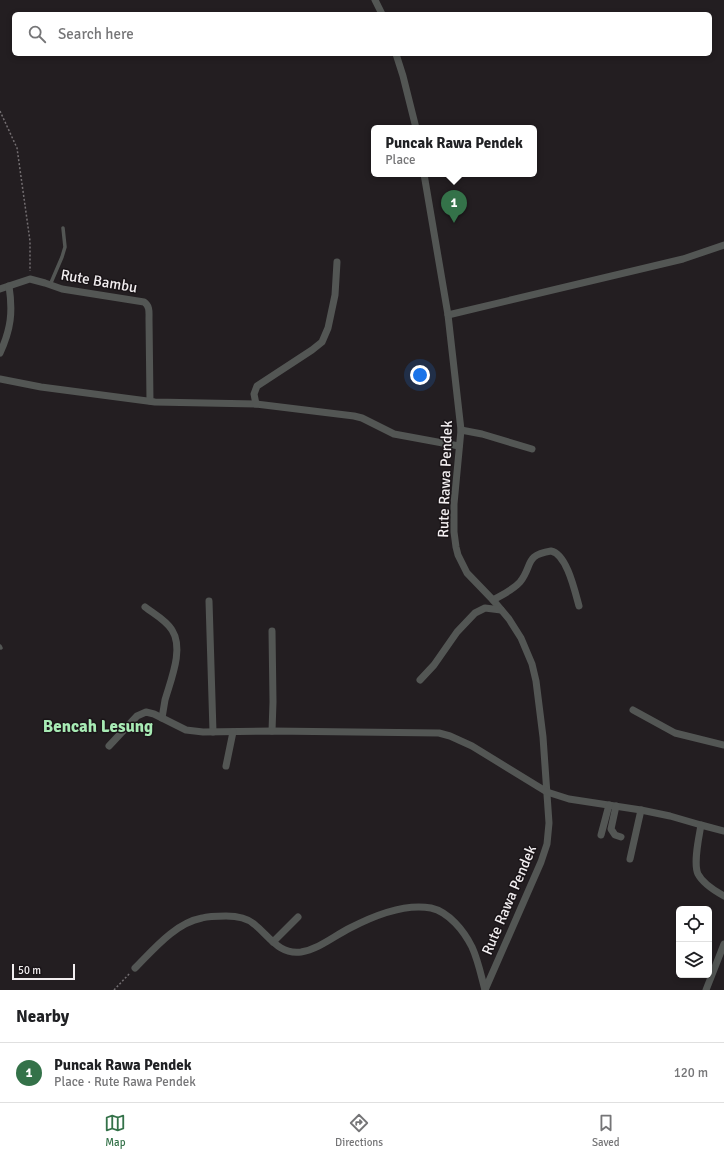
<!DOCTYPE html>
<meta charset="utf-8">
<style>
body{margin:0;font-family:Signika,sans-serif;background:#f2f2f2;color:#202124}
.controls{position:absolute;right:12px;bottom:12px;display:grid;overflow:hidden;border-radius:6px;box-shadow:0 2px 6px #0003}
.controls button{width:36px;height:36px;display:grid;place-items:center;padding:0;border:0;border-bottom:1px solid #e0e0e0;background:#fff;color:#202124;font:20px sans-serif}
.scale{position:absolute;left:12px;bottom:10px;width:63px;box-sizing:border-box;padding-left:4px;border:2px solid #f2eef0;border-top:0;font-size:11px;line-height:14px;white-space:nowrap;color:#f2eef0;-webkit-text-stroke:3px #1a1518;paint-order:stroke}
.you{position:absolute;left:420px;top:375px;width:14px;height:14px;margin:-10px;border:3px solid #fff;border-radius:50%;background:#1a73e8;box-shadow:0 0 0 6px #1a73e833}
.badge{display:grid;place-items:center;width:26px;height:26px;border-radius:50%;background:#347249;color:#fff;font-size:13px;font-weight:700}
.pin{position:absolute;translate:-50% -33px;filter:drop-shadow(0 1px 2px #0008)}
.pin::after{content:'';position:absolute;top:21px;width:14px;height:12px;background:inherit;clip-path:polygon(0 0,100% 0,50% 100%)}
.popup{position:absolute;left:371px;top:125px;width:166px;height:52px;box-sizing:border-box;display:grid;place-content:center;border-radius:6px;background:#fff;filter:drop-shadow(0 1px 3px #0005);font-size:13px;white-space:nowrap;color:#757577}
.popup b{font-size:15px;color:#202124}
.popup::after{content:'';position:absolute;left:50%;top:100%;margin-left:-8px;border:8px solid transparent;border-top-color:#fff}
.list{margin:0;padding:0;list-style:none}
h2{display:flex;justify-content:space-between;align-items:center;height:52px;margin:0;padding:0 16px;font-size:17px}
h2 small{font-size:13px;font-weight:400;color:#757577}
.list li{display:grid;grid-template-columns:26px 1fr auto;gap:12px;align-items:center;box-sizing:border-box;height:60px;padding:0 16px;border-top:1px solid #e0e0e0}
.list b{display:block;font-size:15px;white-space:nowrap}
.list p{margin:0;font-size:13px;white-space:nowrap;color:#757577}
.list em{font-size:13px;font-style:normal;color:#757577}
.icon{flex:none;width:22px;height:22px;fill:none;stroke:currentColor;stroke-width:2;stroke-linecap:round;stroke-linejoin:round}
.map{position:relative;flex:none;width:724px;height:990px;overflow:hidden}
.search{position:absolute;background:#fff;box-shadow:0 2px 6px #0003;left:12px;right:12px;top:12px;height:44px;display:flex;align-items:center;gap:10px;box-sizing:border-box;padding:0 14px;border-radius:6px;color:#757577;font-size:15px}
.sheet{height:112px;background:#fff}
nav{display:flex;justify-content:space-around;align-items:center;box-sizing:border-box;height:56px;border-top:1px solid #e0e0e0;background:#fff;font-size:11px;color:#757577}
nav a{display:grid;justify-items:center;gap:2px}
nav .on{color:#347249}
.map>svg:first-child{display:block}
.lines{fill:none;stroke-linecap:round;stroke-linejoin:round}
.path{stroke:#736e71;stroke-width:1.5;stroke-dasharray:2 2;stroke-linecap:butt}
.service{stroke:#535654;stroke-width:3.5}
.minor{stroke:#535654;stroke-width:7}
.labels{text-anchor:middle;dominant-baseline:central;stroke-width:3;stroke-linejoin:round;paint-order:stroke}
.street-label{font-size:15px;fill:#f2eef0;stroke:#1a1518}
.quarter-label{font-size:17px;font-weight:bold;fill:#a7eab4;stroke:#1a1518}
</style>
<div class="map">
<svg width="724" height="990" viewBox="0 0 724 990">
<rect width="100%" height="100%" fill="#231e21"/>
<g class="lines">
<g class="path">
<path d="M0,111l17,37 13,93v30"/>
<path d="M114,990l16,-17"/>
</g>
<g class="service">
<path d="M50,285l12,-28 3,-10 -2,-19"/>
<path d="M0,646l1,2"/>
</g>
<g class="minor">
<path d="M375,0l7,14"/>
<path d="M396,54l7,22 13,52"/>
<path d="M424,174l24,141 13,115 -7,74v28l2,15 2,8 9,18 26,27 16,19 12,19 11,26 4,17 7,56 6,86 -2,21 -6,18 -56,128"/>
<path d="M0,289l30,-10 15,4 17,6 82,13c6,4 5,10 5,17l1,82"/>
<path d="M448,315l235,-56 41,-14"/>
<path d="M0,353c11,-24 13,-41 9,-67"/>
<path d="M0,379l41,8 114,15 101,2 98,12 8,2 32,16 65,12"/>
<path d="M256,404l-2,-10 3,-8 55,-36 10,-8 6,-14 7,-33 2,-33"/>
<path d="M461,430l21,4 50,15"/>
<path d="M493,600c9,-5 20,-10 27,-18 13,-16 4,-27 31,-31 16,3 24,41 28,55"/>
<path d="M209,601l4,131"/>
<path d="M145,607c9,7 21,13 27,23 12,19 -1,49 -7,70 -1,6 -2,12 -3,18"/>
<path d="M420,680l14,-15 23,-33 18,-19 10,-5 16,2"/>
<path d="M633,710l42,23 49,12"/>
<path d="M272,731l1,-29 -1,-71"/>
<path d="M109,746l28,-30 9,-4 8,2 32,16 17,2 69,-1 167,2 11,3 22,10 75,46 22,7 72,11 29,6 31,9c-2,12 -8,38 -3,49 5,10 17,17 26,22"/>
<path d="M226,766l7,-34"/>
<path d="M616,806l-5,23 4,6 6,2"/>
<path d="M701,825l23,6"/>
<path d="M601,835l8,-30"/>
<path d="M630,859l11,-49"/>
<path d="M273,942l25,-25"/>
<path d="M135,968c18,-18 40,-45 67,-50 7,-2 16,-2 24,-2 10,0 20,1 28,8 15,12 25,31 47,28 18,-3 33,-16 49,-24 23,-12 54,-25 81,-20 18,4 33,23 41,39 6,13 9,28 13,43"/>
<path d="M706,990l18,-46"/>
</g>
</g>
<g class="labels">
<g class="street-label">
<text transform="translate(99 281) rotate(10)">Rute Bambu</text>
<text transform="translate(445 479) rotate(-88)">Rute Rawa Pendek</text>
<text transform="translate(509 900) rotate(-67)">Rute Rawa Pendek</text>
</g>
<g class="quarter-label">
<text x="98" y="726">Bencah Lesung</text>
</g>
</g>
</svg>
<div class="controls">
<button><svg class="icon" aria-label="locate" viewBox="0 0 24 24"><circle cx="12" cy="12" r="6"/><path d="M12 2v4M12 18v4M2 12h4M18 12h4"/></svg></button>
<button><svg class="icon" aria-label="layers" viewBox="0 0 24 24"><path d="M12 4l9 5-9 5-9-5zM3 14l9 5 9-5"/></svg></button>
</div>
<div class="scale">50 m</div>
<div class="you"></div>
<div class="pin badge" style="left:454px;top:223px">1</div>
<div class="popup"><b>Puncak Rawa Pendek</b>Place</div>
<div class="search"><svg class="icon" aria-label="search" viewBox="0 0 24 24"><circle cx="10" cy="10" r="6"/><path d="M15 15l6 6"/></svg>Search here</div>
</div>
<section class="sheet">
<h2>Nearby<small></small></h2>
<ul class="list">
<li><span class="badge">1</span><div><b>Puncak Rawa Pendek</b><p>Place · Rute Rawa Pendek</p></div><em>120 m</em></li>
</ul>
</section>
<nav>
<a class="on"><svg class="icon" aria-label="map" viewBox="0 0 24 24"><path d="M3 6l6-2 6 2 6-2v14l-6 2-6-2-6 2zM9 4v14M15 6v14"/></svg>Map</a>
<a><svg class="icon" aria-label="directions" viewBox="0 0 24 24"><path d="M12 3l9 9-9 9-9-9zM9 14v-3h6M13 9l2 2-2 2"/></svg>Directions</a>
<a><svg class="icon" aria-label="saved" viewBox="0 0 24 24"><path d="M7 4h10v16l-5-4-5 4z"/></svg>Saved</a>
</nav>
